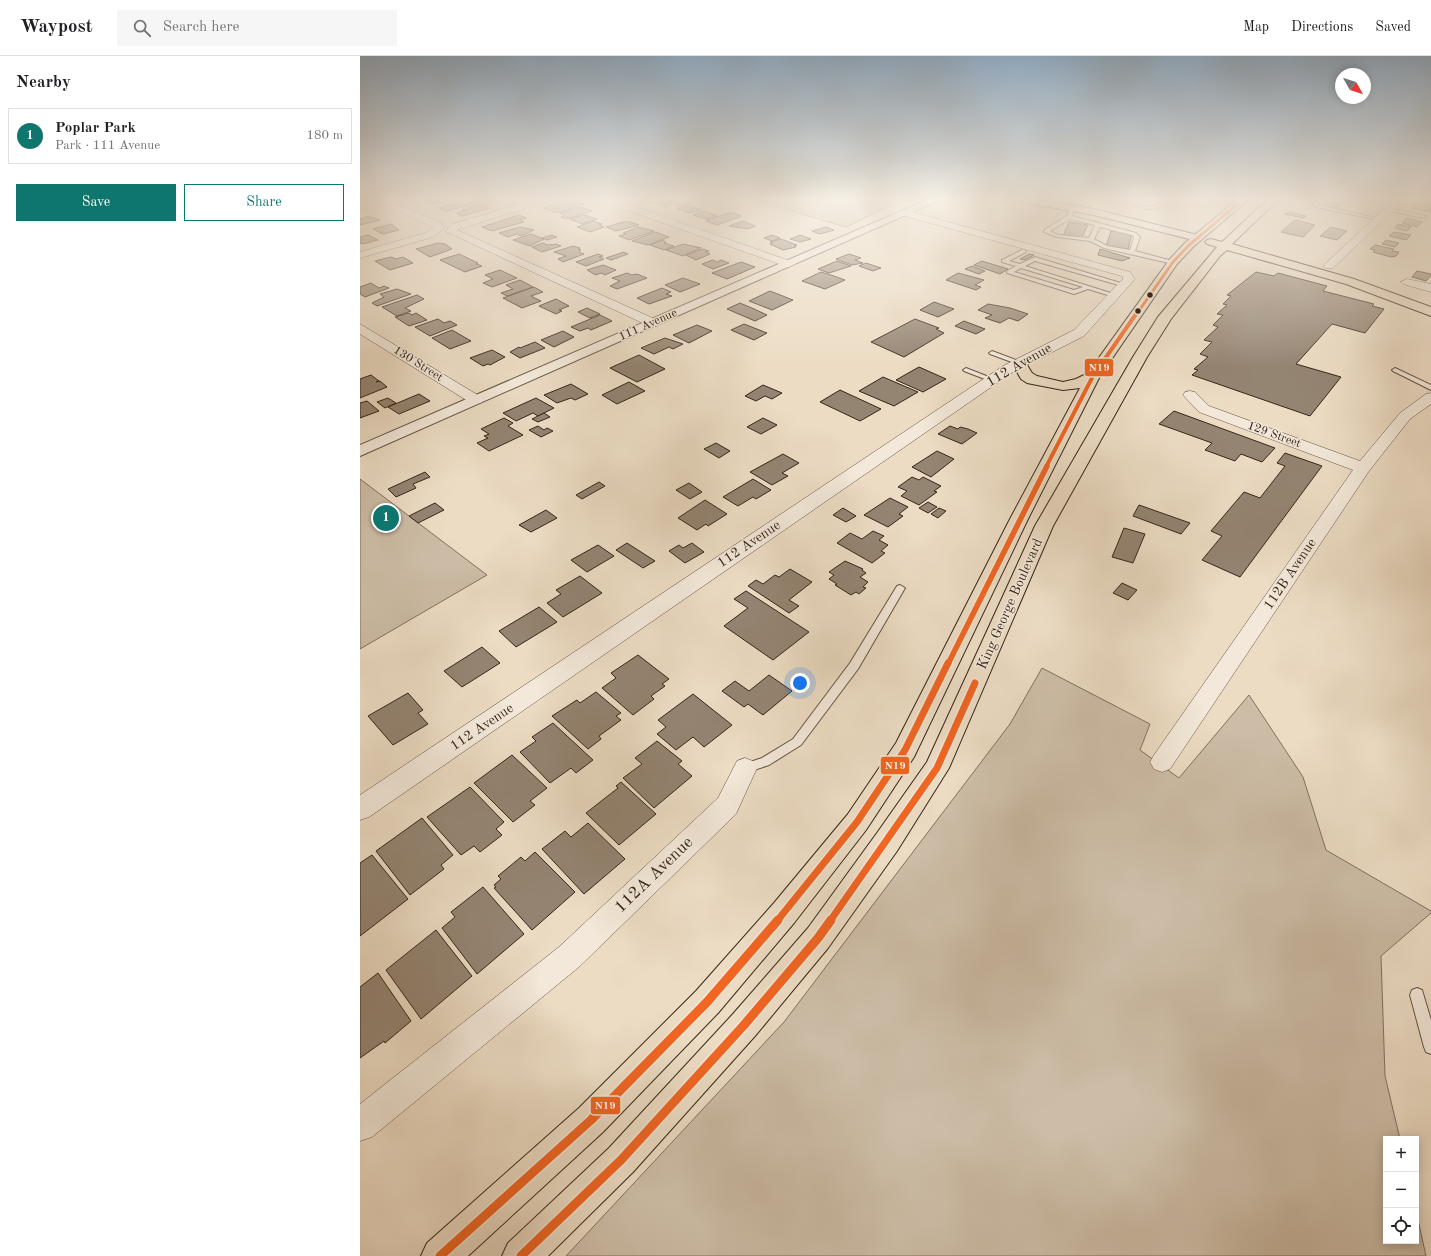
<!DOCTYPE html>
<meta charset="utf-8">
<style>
body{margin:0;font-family:"Old Standard TT",serif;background:#f6f6f6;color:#202124}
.controls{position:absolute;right:12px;bottom:12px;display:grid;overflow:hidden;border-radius:0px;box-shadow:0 2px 10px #0003}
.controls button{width:36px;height:36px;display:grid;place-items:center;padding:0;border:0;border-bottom:1px solid #e0e0e0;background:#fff;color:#202124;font:20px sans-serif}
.compass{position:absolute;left:975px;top:12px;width:36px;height:36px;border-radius:50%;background:#fff;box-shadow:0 2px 10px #0003;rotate:129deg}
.you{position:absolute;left:440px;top:627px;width:14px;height:14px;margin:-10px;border:3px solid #fff;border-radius:50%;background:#1a73e8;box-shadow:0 0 0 6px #1a73e833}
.badge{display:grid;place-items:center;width:26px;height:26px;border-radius:50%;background:#0f766e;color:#fff;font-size:13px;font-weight:700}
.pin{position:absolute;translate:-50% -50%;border:2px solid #fff;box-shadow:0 1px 4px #0006}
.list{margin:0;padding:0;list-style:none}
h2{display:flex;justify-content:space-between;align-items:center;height:52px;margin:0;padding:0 16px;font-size:17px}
h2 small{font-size:13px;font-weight:400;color:#757577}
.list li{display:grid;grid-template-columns:26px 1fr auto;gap:12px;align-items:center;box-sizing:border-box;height:56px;margin:0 8px 8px;padding:0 8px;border:1px solid #e0e0e0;border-radius:0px}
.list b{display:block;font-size:15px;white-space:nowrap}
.list p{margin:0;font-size:13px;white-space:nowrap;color:#757577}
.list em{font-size:13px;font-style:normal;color:#757577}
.actions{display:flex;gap:8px;padding:12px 16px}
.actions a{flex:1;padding:9px 0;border:1px solid #0f766e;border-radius:0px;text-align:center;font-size:14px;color:#0f766e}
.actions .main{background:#0f766e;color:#fff}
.icon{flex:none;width:22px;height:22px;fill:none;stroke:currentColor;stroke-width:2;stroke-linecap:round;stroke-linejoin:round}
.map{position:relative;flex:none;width:1071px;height:1200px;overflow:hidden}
header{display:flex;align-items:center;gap:24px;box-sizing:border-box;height:56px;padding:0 20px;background:#fff;border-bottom:1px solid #e0e0e0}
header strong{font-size:19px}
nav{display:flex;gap:22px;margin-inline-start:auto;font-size:14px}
.search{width:280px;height:36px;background:#f6f6f6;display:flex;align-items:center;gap:10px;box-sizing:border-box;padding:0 14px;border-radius:0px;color:#757577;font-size:15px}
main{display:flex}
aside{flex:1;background:#fff}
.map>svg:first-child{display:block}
.green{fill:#cdbda7;stroke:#817160}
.building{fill:#948472;stroke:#352519}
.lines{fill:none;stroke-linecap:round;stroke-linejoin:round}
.service-casing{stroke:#635344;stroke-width:2}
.minor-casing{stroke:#635344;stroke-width:1}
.tertiary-casing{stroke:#635344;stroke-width:2}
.secondary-casing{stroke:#352519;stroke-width:2}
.primary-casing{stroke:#352519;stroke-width:2}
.service{fill:#f3e8d9;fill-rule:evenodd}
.minor{fill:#f3e8d9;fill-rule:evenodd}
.tertiary{fill:#f3e8d9;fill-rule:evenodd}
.secondary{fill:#f3e8d9;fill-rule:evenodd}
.primary{fill:#ecdcc4;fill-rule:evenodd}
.bus-1-far4-casing{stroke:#f3e8d9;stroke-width:4.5}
.bus-1-far3-casing{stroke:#f3e8d9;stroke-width:6}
.bus-1-far2-casing{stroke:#f3e8d9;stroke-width:8}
.bus-1-far1-casing{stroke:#f3e8d9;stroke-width:10}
.bus-1-casing{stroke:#f3e8d9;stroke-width:12}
.bus-1-far4{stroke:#f26522;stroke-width:3}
.bus-1-far3{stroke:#f26522;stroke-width:4}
.bus-1-far2{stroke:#f26522;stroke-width:5.5}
.bus-1-far1{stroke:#f26522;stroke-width:7}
.bus-1{stroke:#f26522;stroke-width:9}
.bus-dot{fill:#352519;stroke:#f3e8d9;stroke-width:1.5}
.labels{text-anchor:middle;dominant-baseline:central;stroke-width:3;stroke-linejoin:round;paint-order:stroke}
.far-street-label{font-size:12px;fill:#352519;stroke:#f3e8d9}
.street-label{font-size:14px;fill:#352519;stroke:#f3e8d9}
.near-street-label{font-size:17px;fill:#352519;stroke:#f3e8d9}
.line-badge{stroke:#f3e8d9;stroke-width:1.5}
.badge-label{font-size:11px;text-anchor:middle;font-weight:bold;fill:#fff}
</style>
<header>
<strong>Waypost</strong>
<div class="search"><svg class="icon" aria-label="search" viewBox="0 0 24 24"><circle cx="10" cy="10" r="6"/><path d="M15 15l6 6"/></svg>Search here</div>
<nav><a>Map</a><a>Directions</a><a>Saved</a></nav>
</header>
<main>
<aside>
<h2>Nearby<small></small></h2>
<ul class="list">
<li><span class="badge">1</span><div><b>Poplar Park</b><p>Park · 111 Avenue</p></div><em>180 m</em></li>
</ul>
<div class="actions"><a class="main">Save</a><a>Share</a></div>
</aside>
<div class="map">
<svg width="1071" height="1200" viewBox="0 0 1071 1200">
<rect width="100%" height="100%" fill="#ecdcc4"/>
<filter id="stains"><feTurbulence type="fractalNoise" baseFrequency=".005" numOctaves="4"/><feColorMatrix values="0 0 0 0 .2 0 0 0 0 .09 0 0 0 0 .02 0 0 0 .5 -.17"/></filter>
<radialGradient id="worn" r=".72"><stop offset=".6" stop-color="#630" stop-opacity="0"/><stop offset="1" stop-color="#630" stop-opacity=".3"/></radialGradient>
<g class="green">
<path d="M391,143h153l-58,28z"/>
<path d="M0,423l127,96 -127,74z"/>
<path d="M682,612l108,56 -10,26 39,28 70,-83 54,82 23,73 105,61v2l-50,43 4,120 15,63h-14v102h30v-30l10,45h-860l218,-234 226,-298z"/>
</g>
<g class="building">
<path d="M72,143h22l2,1 -24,4 -8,-3z"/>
<path d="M210,143l14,5 -27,9 -14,-5z"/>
<path d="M282,143h26l-15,4 -13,-2 5,-1z"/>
<path d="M315,143h8l10,3 -15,5 -7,-3 -6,3 -7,-3z"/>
<path d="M1064,143l7,2v5l-11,-3z"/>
<path d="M116,144l5,2 -35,9 -7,-3 21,-6 4,2z"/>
<path d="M967,145l14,3 -7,6 -14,-3z"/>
<path d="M124,148l5,4 -27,8 -5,-3 8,-3 -2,-1z"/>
<path d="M1055,148l16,4v4l-19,-4z"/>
<path d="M329,149l12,5 -12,3 -12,-4z"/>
<path d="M220,151l12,4 -26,8 -5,-2 3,-1 -4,-3z"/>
<path d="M345,155l12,5 -10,3 -14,-4z"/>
<path d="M928,156l18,4 -3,2 -18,-4z"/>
<path d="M374,157l8,3 -25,9 -11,-4 19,-7z"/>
<path d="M159,159l7,3 -6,2 4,2 -32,9 -10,-4z"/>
<path d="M223,159l5,1 9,3 -15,5 -12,-5z"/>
<path d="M9,160l11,4 -20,5v-6z"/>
<path d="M1047,162l15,4 -5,5 -15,-4z"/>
<path d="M935,164l20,5 -12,12 -22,-5z"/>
<path d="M234,165l8,3 -3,1 5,2 -14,5 -13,-5z"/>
<path d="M266,165l13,4 -23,6 -10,-4z"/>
<path d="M383,165l12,5 -7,3 -19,-3z"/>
<path d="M709,166l19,3 -7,14 -18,-3z"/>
<path d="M31,168l8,6 -16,4 -10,-5z"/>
<path d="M1038,168l13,3 -4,4 -12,-3z"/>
<path d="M160,171l14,3 -13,6 -4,-2 -9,3 -9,-4z"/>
<path d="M278,171l16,4 -25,9 -10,-4 7,-2 -3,-1z"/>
<path d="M466,171l8,3 -14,4 -8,-3z"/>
<path d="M971,171l16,4 -10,9 -17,-4z"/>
<path d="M751,175l21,2 -4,16 -22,-3z"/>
<path d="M295,176l14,5 -21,8 -16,-4z"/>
<path d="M1034,176l17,3 -5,5 -17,-4z"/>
<path d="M171,178l13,5 -14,7 -17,-6z"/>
<path d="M8,179l10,5 -16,4 -2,-1v-6z"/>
<path d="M192,179l5,2 -10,3 -5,-2z"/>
<path d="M412,179l8,3 -8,3 -8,-3z"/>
<path d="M440,179l11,4 -11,3 -10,-3z"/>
<path d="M421,183l16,6 -3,1 2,1 -13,3 -13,-6 3,-1 -3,-1z"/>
<path d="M302,184l4,2 -2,1 10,3 -10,4 -14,-5z"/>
<path d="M1026,184l13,3 -4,4 -13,-3z"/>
<path d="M78,187l7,1 7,5 -22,8 -14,-8z"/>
<path d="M183,187l5,2 8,-1 5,2 -19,6 -10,-5z"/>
<path d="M323,188l18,4 -18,8 -17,-6z"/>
<path d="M1015,189l19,4 -2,2 7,1 -3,4 -5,1 -18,-5 2,-2 -5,-1z"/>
<path d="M213,190l7,2 -2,1 3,1 -2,2 5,2 -21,8 -5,-3 8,-3 -12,-4z"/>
<path d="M343,193l6,2 -4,1 5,2 -14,6 -10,-5z"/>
<path d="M740,193l30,9 -8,3 -24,-6z"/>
<path d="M264,196l4,2 -17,6 -5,-2z"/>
<path d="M99,198l19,9 -2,1 6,2 -17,6 -25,-12z"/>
<path d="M238,198l5,2 -4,1 5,2 -18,7 -10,-4z"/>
<path d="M489,198l12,4 -6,2 8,3 -11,2 -16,-6z"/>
<path d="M669,198l5,1 -9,5 -5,-1z"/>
<path d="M31,201l5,2 7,-2 10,6 -23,7 -15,-9z"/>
<path d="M353,204l4,2 4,-2 8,3 -16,6 -11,-5z"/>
<path d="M477,205l14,5 -22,7 -11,-4z"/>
<path d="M622,205l26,8 -8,5 -26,-9z"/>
<path d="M381,206l14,5 -28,12 -15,-6z"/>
<path d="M506,207l15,5 -8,3 -14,-5z"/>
<path d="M243,209l13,5 -11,5 -4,-2 -5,2 -9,-5z"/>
<path d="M612,210l13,5 -6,3 -14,-5z"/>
<path d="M140,214l17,8 -25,9 -9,-4 10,-4 -8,-4z"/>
<path d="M1057,215l14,3v1l-5,6 -14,-4z"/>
<path d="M461,216l10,3 14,5 -20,9 -23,-8z"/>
<path d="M896,216l18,4 4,-3 49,13 -4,5 51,13 -2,2 12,3 -19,24 -33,-9 -36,40 45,13 -31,39 -118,-41 6,-5 -4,-1 14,-12 -8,-3 12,-12 -8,-2 14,-13 -5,-2 10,-10 -6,-1 10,-9 -4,-1 8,-8 -4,-1z"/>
<path d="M267,217l5,2 5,-1 10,4 -30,11 -7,-3 10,-5 -8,-3z"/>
<path d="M598,217l26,7 -9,5 6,2 -5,3 -30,-10z"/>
<path d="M323,222l17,6 -20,8 -15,-7z"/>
<path d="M160,224l13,7 -26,9 -6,-3 12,-4 -7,-4z"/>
<path d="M11,227l8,5 5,-2 5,2 -24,9 -5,-3v-7z"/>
<path d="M174,231l9,5 -12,4 10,5 -19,7 -19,-10z"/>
<path d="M302,232l9,4 -5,2 6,2 -23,8 -12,-6z"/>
<path d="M37,233l14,5 -34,12 -5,-3 12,-6 -4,-3z"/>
<path d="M410,235l23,9 -21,10 -23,-9z"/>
<path d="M57,239l7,4 -19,9 6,3 -14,5 -15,-9z"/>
<path d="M196,243l13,7 -10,4 3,1 -6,3 -17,-8z"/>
<path d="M574,246l20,7 -16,8 -18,-7z"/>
<path d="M380,247l14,6 13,6 -12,6 -28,-12z"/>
<path d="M628,248l22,4 18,6 -10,7 -9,-3 -9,5 -15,-5 7,-3 -14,-5z"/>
<path d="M227,252l13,6 -10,4 -12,-6z"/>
<path d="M49,257l3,2 4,-2 11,7 -18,6 -14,-9z"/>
<path d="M240,259l12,6 -21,9 -3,-2 -8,3 -9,-4z"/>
<path d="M78,263l6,4 6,-2 7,4 -27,11 -15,-9z"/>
<path d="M555,263l24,9 -3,1 8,4 -40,24 -33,-15z"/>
<path d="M604,265l21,8 -9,5 -21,-8z"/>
<path d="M384,268l23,9 -13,7 -23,-10z"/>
<path d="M337,269l15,6 -23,12 -16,-8z"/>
<path d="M92,274l19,11 -21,8 -18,-11z"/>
<path d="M203,275l11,6 -20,10 -13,-7z"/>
<path d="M305,282l18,6 -10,5 -4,-2 -15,7 -13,-6z"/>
<path d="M175,286l10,6 -25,10 -10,-6 9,-5 1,1z"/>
<path d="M132,294l13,7 -15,8 -2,-1 -5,2 -13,-8z"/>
<path d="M279,299l26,14 -28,13 -27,-14z"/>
<path d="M559,311l27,12 -23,13 -27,-12z"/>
<path d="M11,319l8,6 -3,1 4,-1 7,6 -27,11v-19z"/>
<path d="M523,321l35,15 -24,14 -35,-15z"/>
<path d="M269,326l16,9 -28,13 -15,-9z"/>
<path d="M211,328l17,10 -13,6 -4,-2 -14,5 -13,-8z"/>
<path d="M403,329l19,8 -10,6 -7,-3 -9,5 -11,-5z"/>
<path d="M480,334l41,19 -21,12 -40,-19z"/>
<path d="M59,338l11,7 -31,13 -11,-7z"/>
<path d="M28,342l8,5 -11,5 -8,-6z"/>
<path d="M176,342l18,10 -16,8 -5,-3 -17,8 -13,-8z"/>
<path d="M7,345l12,10 -19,7v-15z"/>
<path d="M814,355l101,37 -13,14 -21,-8 -6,7 -30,-11 7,-7 -53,-19z"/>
<path d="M184,357l6,4 -12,5 -6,-3z"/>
<path d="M144,362l9,5 -5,3 15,9 -34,16 -12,-8 11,-5 -4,-2 5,-2 -8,-5z"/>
<path d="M403,362l14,7 -16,9 -14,-7z"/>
<path d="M178,370l6,4 3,-2 6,3 -12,6 -12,-7z"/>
<path d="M590,370l8,3 2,-2 8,2 9,4 -15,11 -24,-10z"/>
<path d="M356,387l14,8 -11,7 -15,-9z"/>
<path d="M577,395l17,8 -23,18 -19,-10z"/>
<path d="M925,397l37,13 -82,111 -38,-17 20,-24 -11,-5 33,-39 16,6 25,-32 -8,-3z"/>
<path d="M423,398l16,9 -17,10 6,3 -16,9 -22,-13z"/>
<path d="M65,416l5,5 -17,7 3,4 -20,9 -8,-8z"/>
<path d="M552,421l7,3 4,-3 18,9 -7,5 3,1 -18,13 -18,-9 6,-5 -9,-4z"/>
<path d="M393,423l18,11 -15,9 -3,-2 -15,9 -15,-9z"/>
<path d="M239,426l6,4 -23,13 -6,-4z"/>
<path d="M329,427l13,9 -12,7 -14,-9z"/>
<path d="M530,442l18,9 -9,7 4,2 -15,11 -24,-12z"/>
<path d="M345,444l22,14 -19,12 -2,-2 -9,6 -19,-12z"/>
<path d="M568,446l9,5 -9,6 -9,-5z"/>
<path d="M75,447l9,7 -26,13 -9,-7z"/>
<path d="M779,449l51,18 -9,11 -48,-18z"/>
<path d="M483,452l13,8 -10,6 -13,-7z"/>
<path d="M579,452l7,3 -8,7 -7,-4z"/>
<path d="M186,454l11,8 -26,14 -12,-7z"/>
<path d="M764,472l21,6 -12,29 -21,-6z"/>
<path d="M513,475l11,5 -5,4 9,5 -7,6 4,2 -13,10 -35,-20 13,-10 12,6z"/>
<path d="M267,487l28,18 -12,7 -27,-18z"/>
<path d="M332,487l12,9 -19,11 -16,-12 10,-6 4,3z"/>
<path d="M238,489l16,11 -27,16 -16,-12z"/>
<path d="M485,505l18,8 -1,1 4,3 -6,4 8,5 -5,5 3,1 -7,6 -3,-2 -5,3 -16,-10 2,-1 -8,-5 5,-4 -5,-3z"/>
<path d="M430,513l22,13 -23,18 10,6 -10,7 -41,-27 8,-6 7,4 12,-9 4,2z"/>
<path d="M220,520l22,17 -39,24 -16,-14 14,-9 -5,-4z"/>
<path d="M762,527l15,7 -9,10 -15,-7z"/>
<path d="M386,535l63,41 -36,28 -49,-34 24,-18 -14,-9z"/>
<path d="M179,551l18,15 -41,25 -17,-16z"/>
<path d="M122,591l18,16 -38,24 -18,-16z"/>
<path d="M278,599l31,24 -7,5 3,2 -14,10 3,3 -21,16 -31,-27 14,-10 -5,-5z"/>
<path d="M409,619l23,16 -29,24 -15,-11 -4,3 -22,-16 13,-10 14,10z"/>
<path d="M236,636l25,21 -5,3 5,4 -22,16 2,3 -13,10 -36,-33 25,-16 3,3z"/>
<path d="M48,637l15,17 -5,3 10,11 -35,21 -25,-29z"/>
<path d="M333,638l39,31 -28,22 -11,-10 -17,13 -19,-16 9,-7 -8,-7z"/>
<path d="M193,667l40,37 -17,13 -5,-5 -21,15 -30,-31 16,-11 -4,-4z"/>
<path d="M297,685l25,20 -4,3 14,12 -38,32 -31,-30 19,-14 -7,-6z"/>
<path d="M152,699l35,33 -17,13 5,4 -22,17 -39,-39z"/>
<path d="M261,726l35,32 -37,31 -33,-32 32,-25 -2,-2z"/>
<path d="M110,731l34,35 -8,7 6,6 -22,17 -6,-6 -13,9 -34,-38z"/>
<path d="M62,762l31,37 -12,10 3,4 -34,26 -34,-44z"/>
<path d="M228,767l37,36 -41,35 -42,-45 23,-18 6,6z"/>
<path d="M175,796l40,40 -43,38 -38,-42 2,-1 -2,-2 7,-6 -3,-3 23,-19 4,4z"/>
<path d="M12,799l36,44 -48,37v-73z"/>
<path d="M123,831l41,47 -47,40 -35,-46 13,-11 -4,-5z"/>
<path d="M76,874l36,46 -51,43 -35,-49z"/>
<path d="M18,917l33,48 -26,22 -1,-2 -24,17v-71z"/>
</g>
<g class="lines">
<g class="service-casing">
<g id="service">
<path d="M748,143h7l33,8c9,0 14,-8 23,-8l-15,10h-8z"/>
<path d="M939,143l16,2 3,4 63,14 -2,1 -63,-13 -3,-4z"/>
<path d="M712,150l2,1 -2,9 64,17 4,4 -5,14 41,11 -3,2 -69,-16 -14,-7 -33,-4 -13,-5v-2l23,-14 3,-9zM710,163l25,6 -6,13 -31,-3 -8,-4zM740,171l32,8 2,2 -4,13 -23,-4 -13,-7z"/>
<path d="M1029,152l37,8v1l-2,1 -37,-8z"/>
<path d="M664,193l2,3 -17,9 11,3 15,-7 92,28 -5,1 -87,-25 -10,5 92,29 -3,2 -26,-8 -14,5 -67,-21v-2l9,-5 -14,-4v-2zM661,212l62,19 -9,3 -60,-18z"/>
<path d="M632,295l29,11 1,1 -5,1 -27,-10 -1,-1z"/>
<path d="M606,312l28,11 1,1 -5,1 -26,-10 -1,-1z"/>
<path d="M1035,312l36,17v5l-38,-19 -1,-1z"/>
<path d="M540,529l5,3 -47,81 -57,76 -32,20 -24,8 -4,-2 -2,-3 2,-3 21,-7 31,-19 57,-76 47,-77z"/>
<path d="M1057,932l5,2 9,30v34l-5,-2 -2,-5 -14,-52 2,-5z"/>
</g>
</g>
<g class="minor-casing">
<g id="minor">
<path d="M12,143h13l56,24 3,5 -11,9 -73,21v-6l65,-19 8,-6z"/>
<path d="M176,143h14l-2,2 -91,29 200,90 2,3 -2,3h-8l-204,-95 8,-7z"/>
<path d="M239,143h14l180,63 2,2 -6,3 -4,-1 -184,-65z"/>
<path d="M703,143h10l-7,5 -5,-3z"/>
<path d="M1035,143h10l-72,69h-8l-2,-2 2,-2z"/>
<path d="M545,154l225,62 5,7 -51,57 -71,36 -644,445 -9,3v-25l643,-429 71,-36 49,-51 -1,-3 -221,-61 -1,-2z"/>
<path d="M1047,223l24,5v8l-28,-8 -2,-2z"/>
<path d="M0,268l121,73 2,3 -2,3h-10l-111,-69z"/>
<path d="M830,335l5,1 14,14 151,55 40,-48 26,-19 5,-1v11l-21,15 -41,52 -199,298 -8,3 -8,-3 -4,-7 4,-7 199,-285 -154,-58 -16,-17 2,-3z"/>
<path d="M385,702l8,3 4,7 -21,46 -157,153 -207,170 -12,4v-37l199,-157 159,-149 19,-37z"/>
</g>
</g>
<g class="tertiary-casing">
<path id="tertiary" d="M569,143h13l-582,257v-11z"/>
</g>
<g class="secondary-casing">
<path id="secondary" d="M656,143h21l57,10 107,27 2,2 -6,3 -103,-26 -73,-13z"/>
</g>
<g class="primary-casing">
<g id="primary">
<path d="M878,143h11l-56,48 -16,17 -77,112 -72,143 -114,238 -48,73 -72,93 -76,90 -115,119 -135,124h-47l6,-13 152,-135 117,-117 78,-88 74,-89 48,-71 114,-224 70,-131 -17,2 -36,-7 -6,-4 -9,-16 2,-3h10l8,13 5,3 26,6 13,-3 12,-6 81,-113 16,-17z"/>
<path d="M908,143h11l-47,45 122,35 77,28v9l-85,-32 -119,-34 -7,6 -49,63 -24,38 -94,169 -104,242 -52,83 -69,97 -73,88 -122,136 -85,84h-46l6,-13 101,-95 124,-134 75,-86 69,-95 50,-71 108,-236 98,-169 25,-40 59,-70 -10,-3 -2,-2 2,-2 4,-1 11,3z"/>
</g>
</g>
<use href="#service" class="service"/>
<use href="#minor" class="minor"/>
<use href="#tertiary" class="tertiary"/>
<use href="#secondary" class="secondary"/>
<use href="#primary" class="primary"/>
<g class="bus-1-far4-casing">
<path id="bus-1-far4" d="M776,259l37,-53 16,-17 55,-46"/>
</g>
<g class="bus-1-far3-casing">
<path id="bus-1-far3" d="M686,411l47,-91 43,-62"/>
</g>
<g class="bus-1-far2-casing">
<path id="bus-1-far2" d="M588,608l99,-198"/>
</g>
<g class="bus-1-far1-casing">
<g id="bus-1-far1">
<path d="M417,865l80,-99 48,-72 43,-87"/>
<path d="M470,865l107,-153 38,-85"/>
</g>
</g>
<g class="bus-1-casing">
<g id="bus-1">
<path d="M80,1200l151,-136 116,-118 71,-82"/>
<path d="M161,1200l100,-96 123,-135 74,-87 13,-18"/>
</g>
</g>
<use href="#bus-1-far4" class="bus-1-far4"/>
<use href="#bus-1-far3" class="bus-1-far3"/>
<use href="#bus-1-far2" class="bus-1-far2"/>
<use href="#bus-1-far1" class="bus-1-far1"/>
<use href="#bus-1" class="bus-1"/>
</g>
<linearGradient id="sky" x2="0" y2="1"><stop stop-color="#91abc2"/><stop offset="0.46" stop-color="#f6efe4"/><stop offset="1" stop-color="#f6efe4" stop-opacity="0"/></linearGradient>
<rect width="1071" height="311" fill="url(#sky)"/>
<g class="bus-dot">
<circle cx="790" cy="239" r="3.5"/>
<circle cx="778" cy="255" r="3.5"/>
</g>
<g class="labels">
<g class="far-street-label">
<text transform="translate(288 269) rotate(-24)">111 Avenue</text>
<text transform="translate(58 308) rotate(32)">130 Street</text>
<text transform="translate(914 379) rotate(20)">129 Street</text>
</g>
<g class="street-label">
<text transform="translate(659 309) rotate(-30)">112 Avenue</text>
<text transform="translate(389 488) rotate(-34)">112 Avenue</text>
<text transform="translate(930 518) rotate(-56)">112B Avenue</text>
<text transform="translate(650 548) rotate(-66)">King George Boulevard</text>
<text transform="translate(122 671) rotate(-34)">112 Avenue</text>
</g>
<g class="near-street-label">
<text transform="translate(294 819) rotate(-44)">112A Avenue</text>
</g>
</g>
<g class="line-badge">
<rect x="724" y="302" width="30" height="19" rx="4" fill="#f26522"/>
<rect x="520" y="700" width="30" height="19" rx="4" fill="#f26522"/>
<rect x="230" y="1040" width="31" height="19" rx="4" fill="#f26522"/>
</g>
<g class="badge-label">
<text x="739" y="315">N19</text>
<text x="535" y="713">N19</text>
<text x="245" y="1053">N19</text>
</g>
<rect width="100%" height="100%" filter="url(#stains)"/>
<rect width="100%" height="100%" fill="url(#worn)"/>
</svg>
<div class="controls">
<button>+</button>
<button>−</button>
<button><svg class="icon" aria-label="locate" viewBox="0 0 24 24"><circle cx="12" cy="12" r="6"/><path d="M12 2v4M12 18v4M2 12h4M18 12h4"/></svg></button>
</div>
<svg class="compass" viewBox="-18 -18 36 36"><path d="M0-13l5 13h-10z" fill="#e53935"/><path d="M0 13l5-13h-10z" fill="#757577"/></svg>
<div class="you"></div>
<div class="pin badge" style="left:26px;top:462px">1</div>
</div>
</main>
